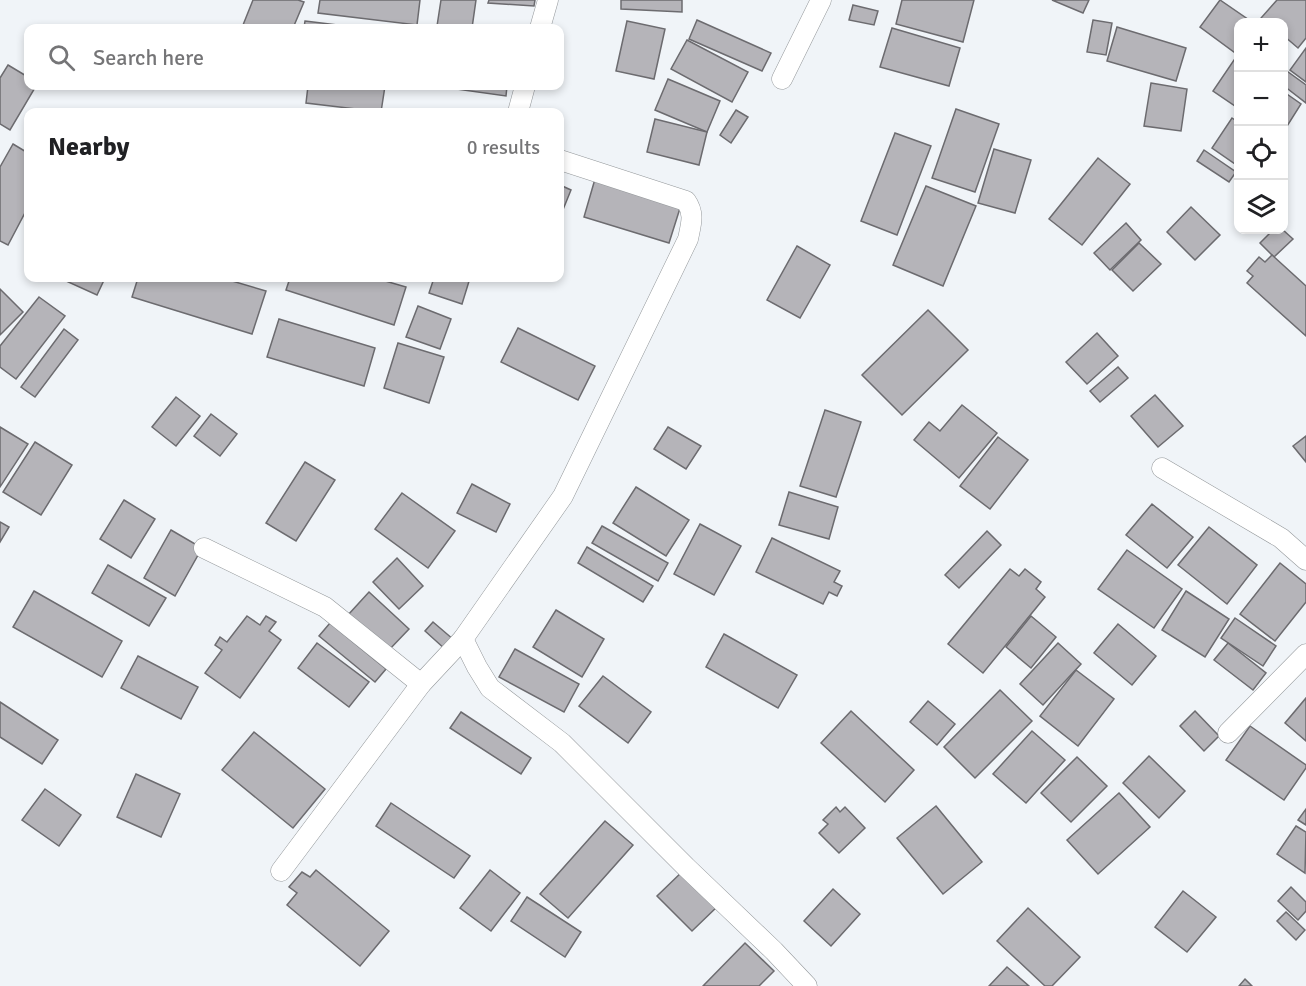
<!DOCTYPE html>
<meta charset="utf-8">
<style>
body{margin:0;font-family:Signika,sans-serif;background:#f6f6f6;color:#202124}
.controls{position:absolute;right:18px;top:18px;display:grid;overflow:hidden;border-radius:12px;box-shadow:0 3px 9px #0003}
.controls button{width:54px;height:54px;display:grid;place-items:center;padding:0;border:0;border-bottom:2px solid #e0e0e0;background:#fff;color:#202124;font:30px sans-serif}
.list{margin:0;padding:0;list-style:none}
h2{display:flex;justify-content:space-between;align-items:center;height:78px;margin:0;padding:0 24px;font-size:26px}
h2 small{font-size:20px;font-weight:400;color:#757577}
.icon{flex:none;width:33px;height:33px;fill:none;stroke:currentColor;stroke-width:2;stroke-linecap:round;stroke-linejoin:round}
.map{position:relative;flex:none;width:1306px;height:986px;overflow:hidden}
.search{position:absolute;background:#fff;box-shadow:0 3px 9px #0003;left:24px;top:24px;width:540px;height:66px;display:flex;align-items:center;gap:15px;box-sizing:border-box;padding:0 21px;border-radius:12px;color:#757577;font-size:22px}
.panel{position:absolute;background:#fff;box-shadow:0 3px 9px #0003;left:24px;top:108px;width:540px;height:174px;border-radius:12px}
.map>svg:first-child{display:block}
.building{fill:#b5b4b9;stroke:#6c6b6f;stroke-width:1.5}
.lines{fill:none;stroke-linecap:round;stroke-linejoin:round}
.minor-casing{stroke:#94989b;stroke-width:21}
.minor{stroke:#fff;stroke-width:20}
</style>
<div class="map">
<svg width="1306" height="986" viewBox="0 0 1306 986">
<rect width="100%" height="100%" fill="#f0f4f8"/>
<g class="building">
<path d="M253,0h45l6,2 -11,26h-42l-8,-3z"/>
<path d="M320,0h100l-3,25 -99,-12z"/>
<path d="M441,0h35l-4,28h-20l-15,-2z"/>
<path d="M489,0h46l-1,6 -46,-3z"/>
<path d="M621,0h61v12l-61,-3z"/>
<path d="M902,0h72l-11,42 -67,-18z"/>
<path d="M1052,0h37l-6,13z"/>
<path d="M1220,0l32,22h-14v33l-38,-28z"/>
<path d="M1277,0h29v38l-8,10 -14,-12v-14h-17l-6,-4z"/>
<path d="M853,5l25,6 -4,14 -25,-5z"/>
<path d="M697,20l74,33 -9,18 -73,-32z"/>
<path d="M1093,20l19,3 -6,32 -19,-3z"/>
<path d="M305,21l57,7h-58z"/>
<path d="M627,21l38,8 -11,50 -38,-8z"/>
<path d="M1117,27l69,21 -10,33 -69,-20z"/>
<path d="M892,28l68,20 -11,38 -69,-19z"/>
<path d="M687,40l61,32 -16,30 -61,-33z"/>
<path d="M1306,48v34l-16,-12z"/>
<path d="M1234,60l4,3v45l-25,-17z"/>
<path d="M8,65l20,12v9h8l-26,44 -10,-6v-46z"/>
<path d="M1284,69l22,16v18l-22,-17z"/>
<path d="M668,79l52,22 -13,31 -52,-22z"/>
<path d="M1151,83l36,6 -6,42 -37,-5z"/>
<path d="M308,86h77l-4,26 -75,-9z"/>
<path d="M435,86h72l-1,10z"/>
<path d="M1284,92l17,12 -17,27z"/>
<path d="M956,109l43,15 -24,68 -43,-14z"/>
<path d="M736,110l12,7 -17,26 -11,-8z"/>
<path d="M1232,118l6,4v44l-26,-18z"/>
<path d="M655,119l52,13 -8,33 -52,-13z"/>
<path d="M895,133l36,13 -34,89 -36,-14z"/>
<path d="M13,144l15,9v54l-20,38 -8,-4v-74z"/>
<path d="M994,149l37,11 -16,53 -37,-10z"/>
<path d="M1204,150l32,22 -7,10 -32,-21z"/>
<path d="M1098,158l32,26 -48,61 -33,-26z"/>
<path d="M595,179l86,26 -12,38 -85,-26z"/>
<path d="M560,185l11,5 -11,27z"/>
<path d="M926,186l50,20 -33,80 -50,-21z"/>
<path d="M1191,207l29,28 -25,25 -28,-28z"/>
<path d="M1126,223l15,17 -31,30 -16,-17z"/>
<path d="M1273,230h10l10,9 -19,18 -14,-14z"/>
<path d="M1139,243l22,21 -28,27 -21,-21z"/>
<path d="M797,246l33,19 -30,53 -33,-18z"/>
<path d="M1272,255l34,31v50l-59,-53 6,-7 -6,-5 12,-14 6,5z"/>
<path d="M68,278h37l-8,17 -31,-14z"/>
<path d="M138,278h84l44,13 -14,43 -120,-37z"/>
<path d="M290,278h85l31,9 -12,38 -108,-35z"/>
<path d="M434,278h36l-8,26 -33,-11z"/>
<path d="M0,289l23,23 -23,23z"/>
<path d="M39,297l26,19 -49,63 -16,-12v-21z"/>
<path d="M418,306l33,13 -11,30 -34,-12z"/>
<path d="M928,310l40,40 -66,65 -40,-40z"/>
<path d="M279,319l96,29 -11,38 -97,-29z"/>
<path d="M518,328l77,38 -17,34 -77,-38z"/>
<path d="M64,329l14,11 -43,57 -14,-10z"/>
<path d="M1097,333l21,23 -31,28 -21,-22z"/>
<path d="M398,343l46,14 -15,46 -45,-15z"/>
<path d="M1118,367l10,11 -28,24 -10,-11z"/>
<path d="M1155,395l28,31 -25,21 -27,-31z"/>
<path d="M176,397l24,19 -24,30 -24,-19z"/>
<path d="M962,405l35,28 -38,45 -45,-38 15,-18 11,9z"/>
<path d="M825,410l36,12 -25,75 -36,-11z"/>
<path d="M211,414l26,20 -17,22 -26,-20z"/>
<path d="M0,427l28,17 -28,43z"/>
<path d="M668,427l33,19 -15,23 -32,-20z"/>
<path d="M1306,436v26l-13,-16z"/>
<path d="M998,437l30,23 -38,49 -30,-23z"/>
<path d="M35,442l37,23 -31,50 -38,-23z"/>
<path d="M305,462l30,18 -39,61 -30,-18z"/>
<path d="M472,484l38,20 -14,28 -39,-19z"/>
<path d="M636,487l53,33 -23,36 -53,-33z"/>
<path d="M789,492l49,15 -9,32 -50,-14z"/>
<path d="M402,493l53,38 -27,37 -53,-39z"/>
<path d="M124,500l31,19 -24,39 -31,-19z"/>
<path d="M1152,504l41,33 -26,31 -41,-33z"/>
<path d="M0,522l9,5 -9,15z"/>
<path d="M700,524l41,22 -27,49 -40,-21z"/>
<path d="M602,526l66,37 -10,18 -66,-38z"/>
<path d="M1209,527l48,38 -30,39 -49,-39z"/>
<path d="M171,530l31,18 -27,48 -31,-18z"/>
<path d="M987,531l14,14 -42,43 -14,-13z"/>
<path d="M772,538l68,33 -6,11 8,4 -5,10 -8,-4 -6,12 -67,-32z"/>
<path d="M587,547l66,39 -10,16 -65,-39z"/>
<path d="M1127,550l55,39 -28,39 -56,-39z"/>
<path d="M397,558l26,28 -24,23 -26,-27z"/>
<path d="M1280,563l26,21v18l-31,39 -35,-27z"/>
<path d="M108,565l58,33 -17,28 -57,-33z"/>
<path d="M1010,569l9,7 6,-7 16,13 -5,7 9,8 -62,76 -35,-29z"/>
<path d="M34,591l88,50 -20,36 -89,-50z"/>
<path d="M1186,591l43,28 -24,38 -43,-27z"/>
<path d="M369,592l40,37 -21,22 -40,-36z"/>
<path d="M556,610l48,29 -22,38 -49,-30z"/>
<path d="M247,616l13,9 6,-9 10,6 -7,9 12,9 -41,58 -35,-25 17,-23 -7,-5 5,-8 7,5z"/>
<path d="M1031,616l25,21 -25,31 -25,-21z"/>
<path d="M1235,618l41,28 -13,20 -42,-28z"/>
<path d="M433,622l21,18 -8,10 -21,-19z"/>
<path d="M330,623l56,46 -11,13 -56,-46z"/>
<path d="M1118,624l38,32 -24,29 -38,-32z"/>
<path d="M724,634l73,41 -19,33 -72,-41z"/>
<path d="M317,643l52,39 -20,25 -51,-39z"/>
<path d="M1058,643l23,21 -38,41 -23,-21z"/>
<path d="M1228,643l38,30 -13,17 -39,-30z"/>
<path d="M515,649l64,35 -15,28 -65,-35z"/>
<path d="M138,656l60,31 -17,32 -60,-31z"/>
<path d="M1076,670l38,29 -36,47 -38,-30z"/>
<path d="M603,676l48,36 -23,31 -49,-37z"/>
<path d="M1000,690l32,31 -57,57 -31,-31z"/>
<path d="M1306,698v43l-21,-18z"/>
<path d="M928,701l27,23 -18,21 -27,-23z"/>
<path d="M0,702l58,38 -16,24 -42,-27z"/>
<path d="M851,711l63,59 -29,32 -64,-59z"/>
<path d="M1195,711l24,25 -15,15 -24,-25z"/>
<path d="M461,712l70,46 -10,16 -71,-46z"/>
<path d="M1250,726l56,39v3l-22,32 -58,-40z"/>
<path d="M1032,731l33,29 -39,43 -33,-29z"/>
<path d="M254,732l71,57 -32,39 -71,-58z"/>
<path d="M1149,756l36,35 -26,27 -36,-35z"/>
<path d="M1077,757l30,29 -36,36 -30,-29z"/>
<path d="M136,774l44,20 -19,43 -44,-20z"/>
<path d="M45,789l36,26 -22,31 -37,-26z"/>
<path d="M1119,793l31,34 -52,47 -31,-34z"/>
<path d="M391,803l79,53 -16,22 -78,-52z"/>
<path d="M936,806l46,56 -39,32 -46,-56z"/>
<path d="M836,807l4,5 5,-5 20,21 -26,25 -20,-20 9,-9 -5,-4z"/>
<path d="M1306,809v16l-8,-5z"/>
<path d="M605,821l28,24 -65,73 -28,-24z"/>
<path d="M1296,826l10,6 -1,41 -28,-19z"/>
<path d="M685,869l35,35 -28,27 -35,-35z"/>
<path d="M316,870l73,61 -29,35 -73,-61 10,-12 -8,-6 13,-15 8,5z"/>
<path d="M490,870l30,23 -29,38 -31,-23z"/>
<path d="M1291,887l15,15v9l-8,9 -20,-19z"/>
<path d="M833,889l27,25 -29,32 -27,-25z"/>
<path d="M1183,891l33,26 -29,35 -32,-25z"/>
<path d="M527,897l54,35 -16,25 -54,-36z"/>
<path d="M1028,908l52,49 -28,29h-7l-48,-45z"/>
<path d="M1286,912l19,18 -9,10 -19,-19z"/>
<path d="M745,943l29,28 -15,15h-56z"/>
<path d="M1007,967l22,19h-40z"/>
<path d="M1245,979l7,7h-13z"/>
</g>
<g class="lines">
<g class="minor-casing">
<g id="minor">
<path d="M540,28l8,-28"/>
<path d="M782,79l39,-79"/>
<path d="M518,112l7,-26"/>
<path d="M1162,468l119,70 25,22"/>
<path d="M204,548l121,59 96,77"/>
<path d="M463,639l14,28 13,21 72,55 124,124 88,84 33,35"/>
<path d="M1228,733l78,-79"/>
<path d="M281,871l140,-187 42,-45 100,-143 125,-257c3,-15 7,-25 -2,-38l-126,-41"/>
</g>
</g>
<use href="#minor" class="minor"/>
</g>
</svg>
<div class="controls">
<button>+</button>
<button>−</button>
<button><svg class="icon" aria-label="locate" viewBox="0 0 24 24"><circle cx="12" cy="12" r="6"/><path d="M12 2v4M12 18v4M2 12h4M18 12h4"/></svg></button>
<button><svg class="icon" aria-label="layers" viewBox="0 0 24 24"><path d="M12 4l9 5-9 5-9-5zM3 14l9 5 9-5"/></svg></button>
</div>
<div class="search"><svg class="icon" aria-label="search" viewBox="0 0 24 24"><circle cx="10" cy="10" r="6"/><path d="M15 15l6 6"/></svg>Search here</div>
<section class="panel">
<h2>Nearby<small>0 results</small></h2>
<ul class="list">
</ul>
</section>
</div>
